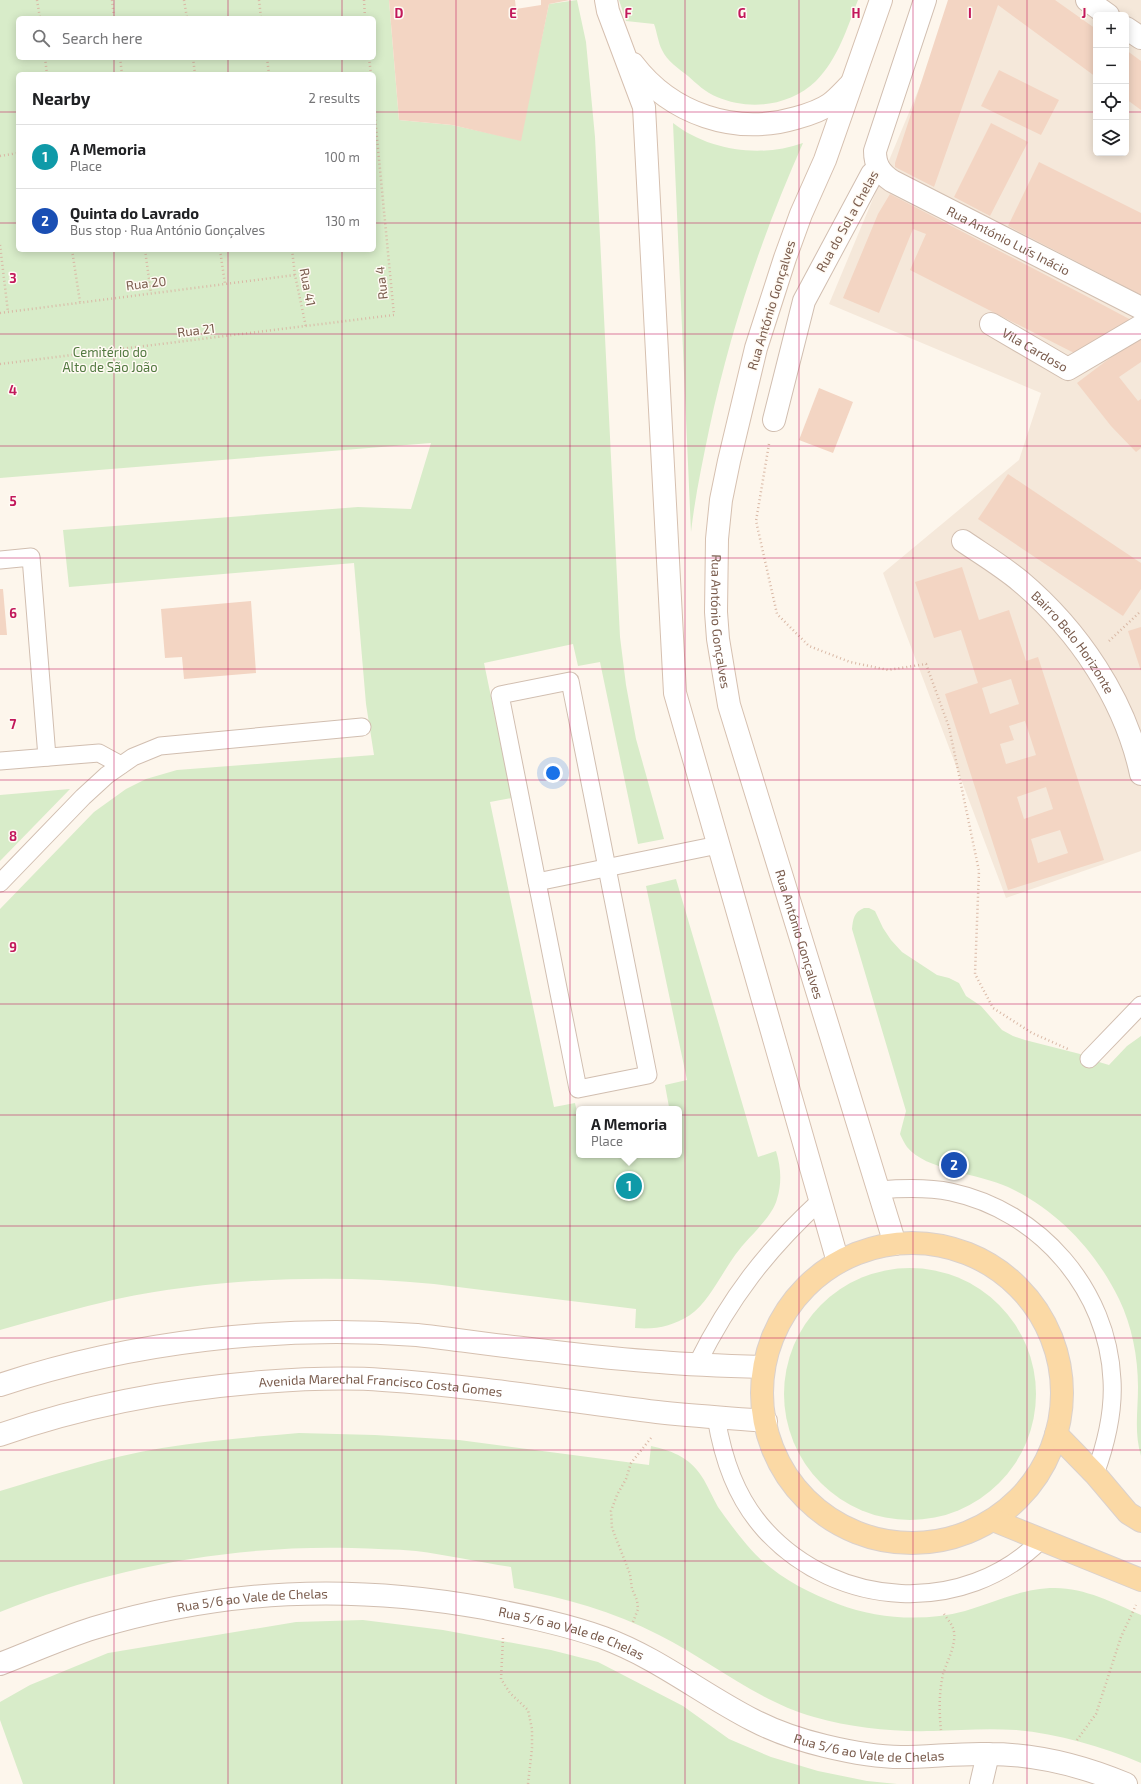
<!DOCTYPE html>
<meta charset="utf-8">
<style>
body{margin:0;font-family:"Exo 2",sans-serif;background:#f6f6f6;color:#202124}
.controls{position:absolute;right:12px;top:12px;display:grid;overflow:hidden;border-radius:6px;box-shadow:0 2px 10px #0003}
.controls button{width:36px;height:36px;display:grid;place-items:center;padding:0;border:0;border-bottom:1px solid #e0e0e0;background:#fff;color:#202124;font:20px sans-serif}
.you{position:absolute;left:553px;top:773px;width:14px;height:14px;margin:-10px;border:3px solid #fff;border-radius:50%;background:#1a73e8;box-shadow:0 0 0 6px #1a73e833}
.badge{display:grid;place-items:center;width:26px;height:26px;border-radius:50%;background:#e76f51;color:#fff;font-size:13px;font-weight:700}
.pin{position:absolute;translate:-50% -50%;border:2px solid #fff;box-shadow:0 1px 4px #0006}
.popup{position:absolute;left:576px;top:1106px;width:106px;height:52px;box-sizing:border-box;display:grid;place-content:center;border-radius:6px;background:#fff;filter:drop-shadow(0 1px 3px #0005);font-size:13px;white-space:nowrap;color:#757577}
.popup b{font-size:15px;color:#202124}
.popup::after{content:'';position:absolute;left:50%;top:100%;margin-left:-8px;border:8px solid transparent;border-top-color:#fff}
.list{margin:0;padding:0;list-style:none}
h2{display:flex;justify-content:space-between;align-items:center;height:52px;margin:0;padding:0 16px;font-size:17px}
h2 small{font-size:13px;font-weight:400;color:#757577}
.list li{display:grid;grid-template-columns:26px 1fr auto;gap:12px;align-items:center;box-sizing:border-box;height:64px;padding:0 16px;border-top:1px solid #e0e0e0}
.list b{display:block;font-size:15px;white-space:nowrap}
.list p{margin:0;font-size:13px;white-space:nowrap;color:#757577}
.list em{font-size:13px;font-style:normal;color:#757577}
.icon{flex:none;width:22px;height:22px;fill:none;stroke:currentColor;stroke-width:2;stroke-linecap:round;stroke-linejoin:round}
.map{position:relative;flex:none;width:1141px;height:1784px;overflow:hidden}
.search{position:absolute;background:#fff;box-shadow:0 2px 10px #0003;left:16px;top:16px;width:360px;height:44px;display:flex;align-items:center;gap:10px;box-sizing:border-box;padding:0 14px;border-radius:6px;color:#757577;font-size:15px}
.panel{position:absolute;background:#fff;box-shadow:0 2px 10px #0003;left:16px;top:72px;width:360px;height:180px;border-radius:6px}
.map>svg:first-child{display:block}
.residential{fill:#f5e8da;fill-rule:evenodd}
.green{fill:#d8ecc9;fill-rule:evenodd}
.building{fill:#f3d5c3;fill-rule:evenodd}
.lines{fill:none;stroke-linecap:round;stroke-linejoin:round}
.service-casing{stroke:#d1beb0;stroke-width:19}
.minor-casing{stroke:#d1beb0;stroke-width:24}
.secondary-casing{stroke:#d6c0b0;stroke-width:24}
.primary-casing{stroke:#dad1cd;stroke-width:24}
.path{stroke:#d9b8a5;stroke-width:2.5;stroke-dasharray:1 3;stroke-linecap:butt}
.service{stroke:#fff;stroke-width:17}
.minor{stroke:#fff;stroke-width:22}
.secondary{stroke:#fff;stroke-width:22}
.primary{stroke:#fbd9a5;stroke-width:22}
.grid{fill:none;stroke:#c2185b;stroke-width:1;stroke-opacity:0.55}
.labels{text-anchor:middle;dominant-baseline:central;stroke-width:3;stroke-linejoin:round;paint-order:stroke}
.street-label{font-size:13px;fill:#7a5c4d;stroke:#fffaf3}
.park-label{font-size:13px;fill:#537a41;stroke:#fffaf3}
.grid-label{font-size:13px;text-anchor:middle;font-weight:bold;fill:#c2185b;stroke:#fffaf3;stroke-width:3;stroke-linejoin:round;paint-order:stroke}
</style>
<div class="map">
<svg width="1141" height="1784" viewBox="0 0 1141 1784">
<rect width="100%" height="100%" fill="#fdf6ec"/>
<path class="residential" d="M956,0h185v851l-135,47 -123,-325 136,-113 22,-67 -212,-89zM1096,15h30v138h-30z"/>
<g class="green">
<path d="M0,0h389l10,120 53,5 68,15 29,-136 28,-4 9,42 9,95 25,500 6,48 10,54 28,100 -26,5 -38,-182 -22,4 -5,-22 -89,19 28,135 -22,4 64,305 21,-4 4,19v33h100v-46h-20l10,-2 -4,-22 22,-5 -41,-194 30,-7 82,278 18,-6c5,16 6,32 1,48 -4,17 -27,37 -38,51 -15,18 -30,53 -49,65 -17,11 -35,15 -55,13l1,-19 -202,-25c-104,-10 -215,-6 -317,15 -39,9 -78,20 -117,31v-421l94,-97 32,-23 20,-10 31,-9 197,-15 -8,-51 -12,-141 -285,24 -6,-57 295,-23 53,2 20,-66 -431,35zM18,18h356v40h-356zM18,74h356v176h-356z"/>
<path d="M619,0h239c-11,28 -20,59 -42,81 -26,25 -66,30 -99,16 -12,-5 -20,-13 -29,-21 -9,-7 -21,-15 -26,-26 -4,-8 -5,-18 -8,-26l-28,-3z"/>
<path d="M673,123c36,28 88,35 130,20 -41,92 -73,188 -94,287 -7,34 -14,67 -18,102z"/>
<path d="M70,789l-70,72v-66z"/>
<path d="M864,908h5l6,3 8,17 8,12 11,12 35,23 12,3 10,5 7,13 15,10 21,24 11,6 12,4 55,14 9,5 20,6 18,-19 14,-10v420c-7,-24 -3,-44 -3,-69 0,-30 -6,-61 -19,-88 -24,-49 -62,-89 -111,-112 -28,-13 -83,-17 -101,-40 -3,-4 -5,-9 -7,-13l6,-23 -54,-182c1,-10 2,-17 12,-21z"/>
<circle cx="910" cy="1394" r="126"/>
<path d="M299,1433l76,2 84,5 190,25 2,-19c23,5 41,13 53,34 5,9 9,18 14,27 9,13 19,26 29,38 23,28 58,47 91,59 40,15 86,18 127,7 32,-9 57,-23 90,-23 30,0 59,15 86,27v148c-40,-17 -82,-29 -125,-33 -28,-2 -56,0 -83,1 -41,1 -80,-3 -119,-14 -57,-16 -103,-56 -155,-82 -46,-24 -95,-37 -145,-47l-3,-21c-32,-5 -64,-12 -95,-16 -21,-2 -43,-2 -64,-3 -120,-3 -240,19 -352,64v-121c53,-16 107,-34 162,-43 46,-8 91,-11 137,-15z"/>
<path d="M363,1620l80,10 108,20 47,12 85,44 46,33 42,18 47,14 49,10 30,3h-874l-23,-64v-18l30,-17 78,-32 188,-31z"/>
</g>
<g class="building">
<path d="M389,0h126l1,9 25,-4v-5h29l-21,4 -28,137 -69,-16 -53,-5z"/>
<path d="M948,0h107l41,29v48l-98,-72 -64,182 -39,-20v-4z"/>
<path d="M1126,50l15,11v49l-15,-11z"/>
<path d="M999,70l60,30 -18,35 -60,-29z"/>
<path d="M991,123l37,19 -38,74 -36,-19z"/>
<path d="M1039,162l102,51v82l-133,-69z"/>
<path d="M890,194l196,102 47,25 -51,36 -172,-87 16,-36 -13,-5 -34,84 -36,-15 35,-84z"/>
<path d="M1141,337v25l-22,15 19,24 3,-2v49l-5,4 -25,-26 -34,-43 29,-22z"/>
<path d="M819,388l34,14 -20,51 -34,-13z"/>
<path d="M1008,474l133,89v26l-18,27 -145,-97z"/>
<path d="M962,567l17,53 30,-10 17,51 12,-4 66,203 -96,30 -63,-196 33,-11 -17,-53 -27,8 -19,-56zM1011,679l8,25 -29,10 -8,-26zM1025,721l11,34 -30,9 -6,-20 14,-4 -5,-14zM1046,787l7,22 -29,10 -7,-22zM1060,830l8,23 -30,10 -7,-24z"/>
<path d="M0,589h3l4,46h-7z"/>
<path d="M251,601l5,72 -72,6 -2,-22 -17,1 -4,-49z"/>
<path d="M1141,627v44l-13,-40z"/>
</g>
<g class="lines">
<g class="service-casing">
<g id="service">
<path d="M0,560l31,-3 16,200"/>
<path d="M570,681l78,394 -70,14 -78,-394z"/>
<path d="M0,761l99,-8 22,12"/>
<path d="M537,882l181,-37"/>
<path d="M0,883l83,-86 24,-22 26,-18 27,-11 202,-19"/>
<path d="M1089,1059l52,-54"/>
<path d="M879,1190c24,-2 48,-3 72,2 89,19 157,98 161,188 2,33 -6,64 -17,94"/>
<path d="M697,1364c33,-66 69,-113 123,-163"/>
<path d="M716,1417c7,42 20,81 49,113 72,79 199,87 276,10"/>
</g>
</g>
<g class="minor-casing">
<g id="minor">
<path id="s1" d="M925,0l-50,151c0,14 5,22 17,30l249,127"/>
<path d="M1087,0l21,15"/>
<path d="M1126,28l15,10"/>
<path id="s2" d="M991,324l77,45 73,-43"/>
<path d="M774,420l30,-119 68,-127 7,-5"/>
<path id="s3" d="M963,541c19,13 39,25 57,40 58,49 105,118 121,193"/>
<path id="s4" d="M0,1664c31,-12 62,-26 94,-36 130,-39 256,-44 390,-20 40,8 81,16 120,30 54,20 98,56 149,82 23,12 47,20 72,26 25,6 50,11 76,11 29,0 58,-4 88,-3 46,0 94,12 137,30"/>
<path d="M981,1784l7,-30"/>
</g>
</g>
<g class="secondary-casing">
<g id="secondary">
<path d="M606,0l2,11 36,96 31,586 163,569"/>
<path id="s5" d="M881,0l-56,160 -24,54 -16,44 -29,90 -27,113 -8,39 -4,39 -1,73 2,27 11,66 166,539"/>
<path d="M633,64c38,50 102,72 163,54 11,-3 24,-7 34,-14 7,-5 13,-12 20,-19"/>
<path d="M0,1385c133,-44 277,-60 417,-50 30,3 59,8 88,11 52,6 103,13 155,16 34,3 69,4 104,5"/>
<path id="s6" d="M0,1435c85,-30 173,-46 262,-53 40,-3 81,-5 121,-2 92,6 183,21 274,32 36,4 72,6 109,9"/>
</g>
</g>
<g class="primary-casing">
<g id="primary">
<circle cx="912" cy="1393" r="150"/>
<path d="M1056,1434l39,40 33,39 13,8"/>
<path d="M993,1520l148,60"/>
</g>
</g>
<g class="path">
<path d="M37,0l3,18"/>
<path d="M112,0l2,18"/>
<path d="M184,0l3,18"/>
<path d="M259,0l2,18"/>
<path d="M364,0l1,18"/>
<path d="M45,58l2,16"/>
<path d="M120,58l2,16"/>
<path d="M193,58l2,16"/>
<path d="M267,58l2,16"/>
<path d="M369,58l2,16"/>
<path d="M0,156l18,-3"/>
<path d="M0,245l8,67"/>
<path d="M72,250l8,52"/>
<path d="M145,250l6,43"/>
<path d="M220,250l5,34"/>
<path d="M292,250l3,25 11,52"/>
<path d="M0,313l295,-38"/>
<path d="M0,364l394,-49 -20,-208"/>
<path d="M769,444l-13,77 21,93 32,32 41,16 38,8 38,-6 23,63 30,144 -4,103 18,34 39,25 36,16"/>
<path d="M1109,641l32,-30"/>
<path d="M633,1622l5,-13 -1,-9 -5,-11 -2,-15 -18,-46 -1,-17 6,-16 9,-16 5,-16 20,-25"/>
<path d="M503,1638l-2,41 9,14 18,17 4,19v19l-4,36"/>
<path d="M941,1730c-2,-18 -2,-38 2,-56 4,-13 13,-28 11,-42 -1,-7 -6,-12 -10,-18"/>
<path d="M1077,1740l19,-26 25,-77 15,-32"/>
</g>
<use href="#service" class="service"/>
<use href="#minor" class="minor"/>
<use href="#secondary" class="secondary"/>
<use href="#primary" class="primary"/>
</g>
<path class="grid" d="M114,0v18M228,0v18M342,0v18M456,0v1784M570,0v1784M685,0v1784M799,0v1784M913,0v1784M1027,0v1784M114,58v16M228,58v16M342,58v16M0,112h18M374,112h722M1126,112h15M0,223h18M374,223h767M114,250v1534M228,250v1534M342,250v1534M0,334h1141M0,446h1141M0,558h1141M0,669h1141M0,780h1141M0,892h1141M0,1004h1141M0,1115h1141M0,1226h1141M0,1338h1141M0,1450h1141M0,1561h1141M0,1672h1141"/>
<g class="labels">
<g class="street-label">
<text transform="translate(847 221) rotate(-61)">Rua do Sol a Chelas</text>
<text stroke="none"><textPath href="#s1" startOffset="326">Rua António Luís Inácio</textPath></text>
<text transform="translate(146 283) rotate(-7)">Rua 20</text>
<text transform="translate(381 283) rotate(-96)">Rua 4</text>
<text transform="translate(308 287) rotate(79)">Rua 41</text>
<text transform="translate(771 305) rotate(-73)">Rua António Gonçalves</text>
<text transform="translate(196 330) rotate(-7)">Rua 21</text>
<text stroke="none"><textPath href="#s2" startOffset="51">Vila Cardoso</textPath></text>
<text stroke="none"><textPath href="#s5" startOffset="648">Rua António Gonçalves</textPath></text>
<text stroke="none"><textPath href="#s3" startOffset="151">Bairro Belo Horizonte</textPath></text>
<text stroke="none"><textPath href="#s5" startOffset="972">Rua António Gonçalves</textPath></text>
<text stroke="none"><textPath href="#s6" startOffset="387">Avenida Marechal Francisco Costa Gomes</textPath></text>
<text stroke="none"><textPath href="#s4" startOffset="262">Rua 5/6 ao Vale de Chelas</textPath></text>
<text stroke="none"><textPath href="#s4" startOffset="586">Rua 5/6 ao Vale de Chelas</textPath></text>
<text stroke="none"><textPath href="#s4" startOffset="910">Rua 5/6 ao Vale de Chelas</textPath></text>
</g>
<g class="park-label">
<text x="110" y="352">Cemitério do<tspan x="110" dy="15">Alto de São João</tspan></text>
</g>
</g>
<g class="grid-label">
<text x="399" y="18">D</text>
<text x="513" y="18">E</text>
<text x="628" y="18">F</text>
<text x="742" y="18">G</text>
<text x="856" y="18">H</text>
<text x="970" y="18">I</text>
<text x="1084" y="18">J</text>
<text x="13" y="283">3</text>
<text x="13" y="395">4</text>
<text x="13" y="506">5</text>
<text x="13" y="618">6</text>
<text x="13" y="729">7</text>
<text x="13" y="841">8</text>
<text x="13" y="952">9</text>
</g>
</svg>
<div class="controls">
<button>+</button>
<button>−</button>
<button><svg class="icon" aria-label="locate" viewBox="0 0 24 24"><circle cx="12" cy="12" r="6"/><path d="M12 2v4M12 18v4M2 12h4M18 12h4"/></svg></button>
<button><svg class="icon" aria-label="layers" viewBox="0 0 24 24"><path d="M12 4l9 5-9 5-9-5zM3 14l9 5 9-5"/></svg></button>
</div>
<div class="you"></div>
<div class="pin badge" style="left:629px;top:1186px;background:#0f9aa8">1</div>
<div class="popup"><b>A Memoria</b>Place</div>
<div class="pin badge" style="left:954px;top:1165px;background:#1a4fb4">2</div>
<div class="search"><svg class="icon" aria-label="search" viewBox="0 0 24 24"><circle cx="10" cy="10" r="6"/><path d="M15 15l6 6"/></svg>Search here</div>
<section class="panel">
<h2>Nearby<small>2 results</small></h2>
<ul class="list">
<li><span class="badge" style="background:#0f9aa8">1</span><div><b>A Memoria</b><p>Place</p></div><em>100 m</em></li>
<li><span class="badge" style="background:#1a4fb4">2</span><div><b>Quinta do Lavrado</b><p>Bus stop · Rua António Gonçalves</p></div><em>130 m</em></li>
</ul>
</section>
</div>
